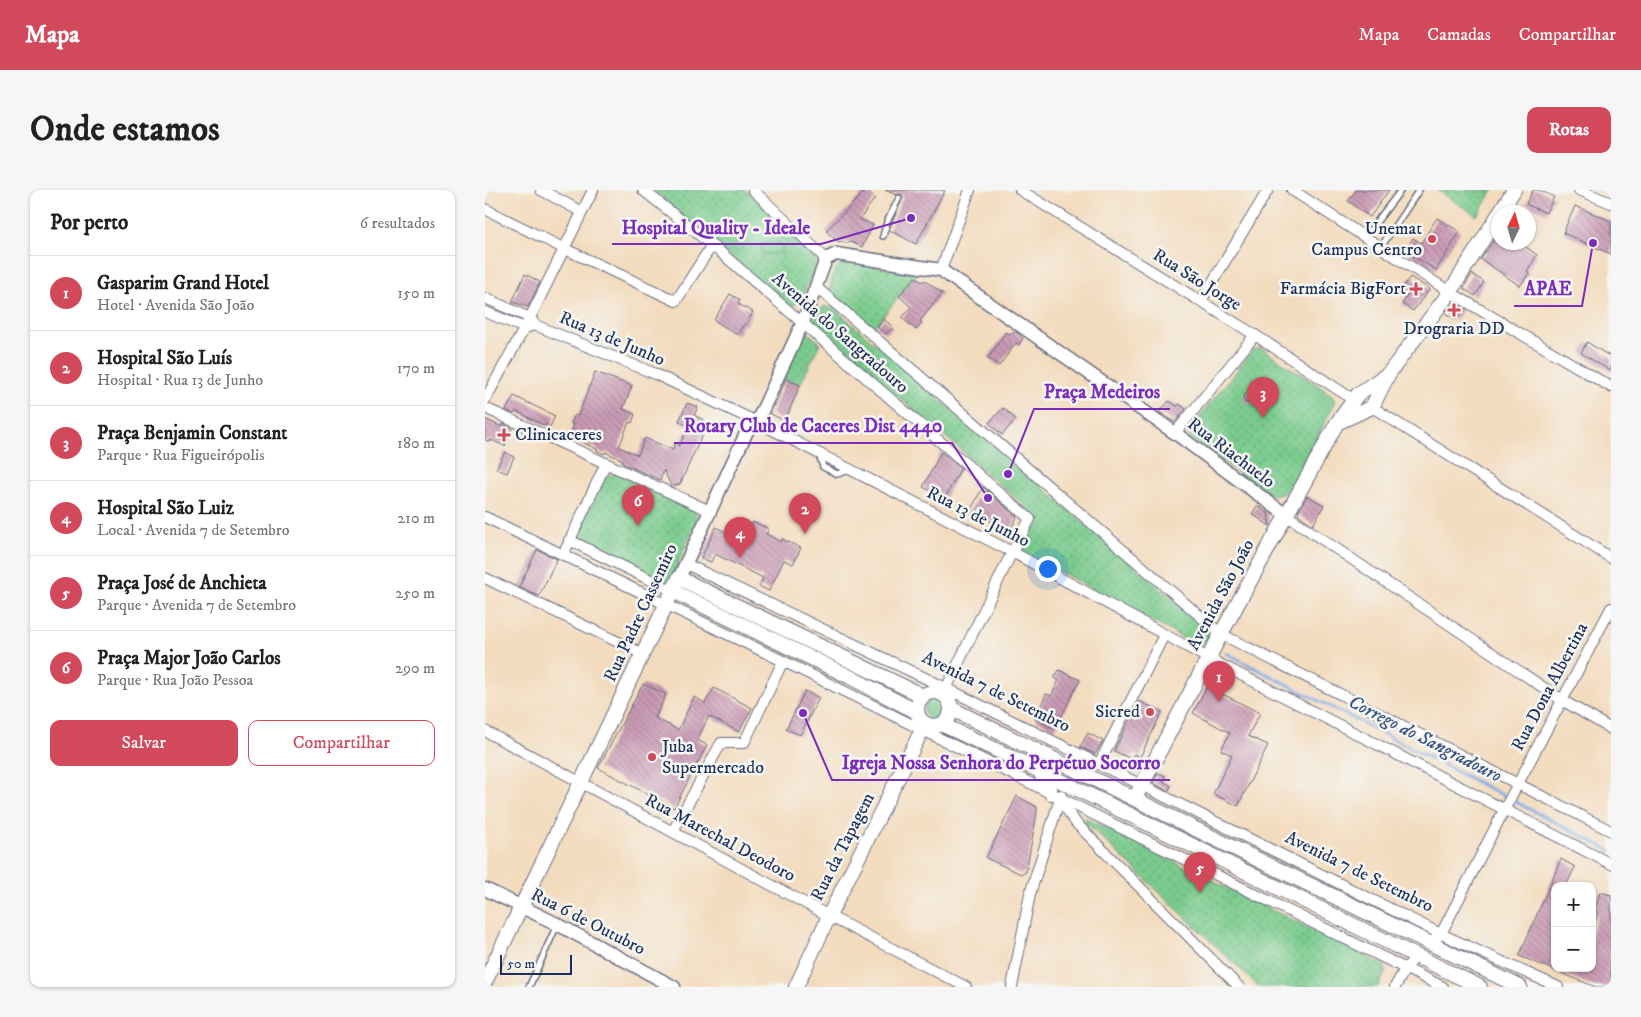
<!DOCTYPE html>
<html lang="pt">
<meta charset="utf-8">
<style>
body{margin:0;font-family:"IM FELL DW Pica",serif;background:#f6f6f6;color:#202124}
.controls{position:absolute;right:15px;bottom:15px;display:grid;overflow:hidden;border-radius:10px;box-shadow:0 1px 4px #0004}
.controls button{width:45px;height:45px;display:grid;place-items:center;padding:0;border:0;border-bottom:1px solid #e0e0e0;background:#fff;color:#202124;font:25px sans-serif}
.compass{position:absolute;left:1006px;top:15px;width:45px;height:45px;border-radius:50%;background:#fff;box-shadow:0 1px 4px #0004;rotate:5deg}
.scale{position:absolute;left:15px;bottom:12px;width:72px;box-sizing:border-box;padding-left:5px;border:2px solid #1b2f5e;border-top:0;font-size:14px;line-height:18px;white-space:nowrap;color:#1b2f5e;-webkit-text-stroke:4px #f6f6f2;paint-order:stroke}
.you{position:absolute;left:562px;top:378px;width:18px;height:18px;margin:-12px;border:4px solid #fff;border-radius:50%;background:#1a73e8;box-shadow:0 0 0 8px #1a73e833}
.badge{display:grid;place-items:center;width:32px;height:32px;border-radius:50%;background:#d1495b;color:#fff;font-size:16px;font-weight:700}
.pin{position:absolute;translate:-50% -41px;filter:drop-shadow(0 1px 2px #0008)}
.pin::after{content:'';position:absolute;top:26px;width:18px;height:15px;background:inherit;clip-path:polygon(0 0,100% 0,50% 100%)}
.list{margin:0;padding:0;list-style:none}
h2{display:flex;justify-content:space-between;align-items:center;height:65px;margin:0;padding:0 20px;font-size:21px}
h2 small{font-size:16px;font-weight:400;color:#757577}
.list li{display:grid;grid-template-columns:32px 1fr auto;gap:15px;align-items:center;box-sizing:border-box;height:75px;padding:0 20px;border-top:1px solid #e0e0e0}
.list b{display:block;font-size:19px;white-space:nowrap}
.list p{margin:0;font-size:16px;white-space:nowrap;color:#757577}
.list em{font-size:16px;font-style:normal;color:#757577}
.actions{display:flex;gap:10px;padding:15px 20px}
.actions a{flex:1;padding:11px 0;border:1px solid #d1495b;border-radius:10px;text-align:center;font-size:18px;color:#d1495b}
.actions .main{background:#d1495b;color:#fff}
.map{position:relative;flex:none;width:1126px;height:797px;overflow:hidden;border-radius:10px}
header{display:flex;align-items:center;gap:30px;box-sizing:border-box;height:70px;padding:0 25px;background:#d1495b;color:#fff}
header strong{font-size:24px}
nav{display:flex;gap:28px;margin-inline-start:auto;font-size:18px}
.intro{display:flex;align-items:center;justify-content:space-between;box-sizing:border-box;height:120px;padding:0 30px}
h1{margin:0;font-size:35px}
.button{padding:12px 22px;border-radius:10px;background:#d1495b;color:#fff;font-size:18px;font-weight:700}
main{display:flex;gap:30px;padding:0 30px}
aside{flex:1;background:#fff;border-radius:10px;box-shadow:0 1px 4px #0004}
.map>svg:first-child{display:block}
.grass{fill:url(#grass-dots);stroke:#4a7d76}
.garden{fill:#7acb8d;stroke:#4a7d76}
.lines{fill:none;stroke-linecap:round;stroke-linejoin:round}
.stream{stroke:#79a7e2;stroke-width:3}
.building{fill:url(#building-back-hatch)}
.service-casing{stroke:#676b7f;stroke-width:8}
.minor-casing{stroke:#676b7f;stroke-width:12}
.tertiary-casing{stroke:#676b7f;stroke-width:15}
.secondary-casing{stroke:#676b7f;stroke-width:16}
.service{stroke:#fff;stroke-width:5}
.minor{stroke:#fff;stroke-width:10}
.tertiary{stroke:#fff;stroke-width:12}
.secondary{stroke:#fff;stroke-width:14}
.poi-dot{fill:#d1495b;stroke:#f6f6f2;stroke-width:2}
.labels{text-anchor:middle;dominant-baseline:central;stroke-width:5;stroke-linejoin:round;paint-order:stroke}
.poi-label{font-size:18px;fill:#1b2f5e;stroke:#f6f6f2;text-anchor:end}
.street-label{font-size:18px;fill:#1b2f5e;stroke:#f6f6f2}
.water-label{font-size:19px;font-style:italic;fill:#375386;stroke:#f6f6f2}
.leader{fill:none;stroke:#7b2cbf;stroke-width:2}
.callout-dot{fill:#7b2cbf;stroke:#f6f6f2;stroke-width:2}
.callout-label{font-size:19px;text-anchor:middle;font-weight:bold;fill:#7b2cbf;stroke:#f6f6f2;stroke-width:5;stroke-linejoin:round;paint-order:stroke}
</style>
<header>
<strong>Mapa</strong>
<nav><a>Mapa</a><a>Camadas</a><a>Compartilhar</a></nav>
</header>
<div class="intro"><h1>Onde estamos</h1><a class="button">Rotas</a></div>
<main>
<aside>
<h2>Por perto<small>6 resultados</small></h2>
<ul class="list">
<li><span class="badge">1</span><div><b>Gasparim Grand Hotel</b><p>Hotel · Avenida São João</p></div><em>150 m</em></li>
<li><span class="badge">2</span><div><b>Hospital São Luís</b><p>Hospital · Rua 13 de Junho</p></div><em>170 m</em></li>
<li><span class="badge">3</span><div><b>Praça Benjamin Constant</b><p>Parque · Rua Figueirópolis</p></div><em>180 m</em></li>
<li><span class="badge">4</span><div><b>Hospital São Luiz</b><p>Local · Avenida 7 de Setembro</p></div><em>210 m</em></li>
<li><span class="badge">5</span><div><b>Praça José de Anchieta</b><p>Parque · Avenida 7 de Setembro</p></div><em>250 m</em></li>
<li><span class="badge">6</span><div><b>Praça Major João Carlos</b><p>Parque · Rua João Pessoa</p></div><em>290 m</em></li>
</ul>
<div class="actions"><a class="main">Salvar</a><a>Compartilhar</a></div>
</aside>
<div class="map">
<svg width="1126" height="797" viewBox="0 0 1126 797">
<defs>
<pattern id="grass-dots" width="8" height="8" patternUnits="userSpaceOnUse" patternTransform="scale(1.25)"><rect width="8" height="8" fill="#7acb8d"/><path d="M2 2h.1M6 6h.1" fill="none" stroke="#63a576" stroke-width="1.8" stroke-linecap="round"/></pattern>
<pattern id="building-back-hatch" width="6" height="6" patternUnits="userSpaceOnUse" patternTransform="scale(1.25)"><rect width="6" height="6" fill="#ca9ab4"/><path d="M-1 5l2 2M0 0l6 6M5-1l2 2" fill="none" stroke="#a37e96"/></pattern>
</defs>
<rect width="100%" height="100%" fill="#f6f6f2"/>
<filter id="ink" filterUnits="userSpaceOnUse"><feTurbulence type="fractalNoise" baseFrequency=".02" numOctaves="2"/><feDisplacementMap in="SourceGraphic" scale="10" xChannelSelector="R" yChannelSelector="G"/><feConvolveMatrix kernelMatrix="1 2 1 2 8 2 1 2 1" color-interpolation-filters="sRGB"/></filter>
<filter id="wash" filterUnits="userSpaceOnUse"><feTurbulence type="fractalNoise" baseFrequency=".0096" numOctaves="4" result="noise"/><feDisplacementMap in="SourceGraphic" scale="20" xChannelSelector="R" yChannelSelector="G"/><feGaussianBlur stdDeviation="1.12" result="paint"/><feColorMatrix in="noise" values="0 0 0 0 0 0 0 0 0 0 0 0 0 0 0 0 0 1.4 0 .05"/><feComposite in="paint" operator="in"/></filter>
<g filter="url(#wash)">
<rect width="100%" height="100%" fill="#f3dbbd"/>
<g class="grass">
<path d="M168,0h93l67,64 3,5 -2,11 -14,32 -11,5z"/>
<path d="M952,0h56l-16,26z"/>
<path d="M359,72l74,11 -45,56 -44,-39 6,-21z"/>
<path d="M339,116l12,4 374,321 -1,7 -11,8 -173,-93 -2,-2 13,-29c-6,-15 -31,-32 -43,-43 -58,-54 -121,-102 -181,-153l3,-10z"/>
<path d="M319,143h4l12,10 -20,42 -18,-7z"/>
<path d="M776,158l71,47 2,5v5l-45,84 -7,5 -11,1 -81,-56 -2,-8 65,-81z"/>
<path d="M133,283l72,33 6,8 1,7 -28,62 -88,-42 -2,-2v-8l25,-52 3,-3z"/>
<circle cx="450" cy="520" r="11"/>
<path d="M601,628l299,148 1,5 -8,16h-119l-175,-166z"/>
</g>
<path class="garden" d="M296,53l1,10 -20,1 -1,-10z"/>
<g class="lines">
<path class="stream" d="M741,463l385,198"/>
</g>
<g id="blocks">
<g class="building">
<path d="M381,0l9,8 -15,21 13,6 -11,22 -13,-6 -1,2 -11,-2 -11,-10z"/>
<path d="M400,0h60l-29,54 -27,-14 14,-33 -2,-3 -5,1z"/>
<path d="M871,0h33l-19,27 -22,-16z"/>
<path d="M1048,0h6l15,7 -8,16 -20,-9z"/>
<path d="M1090,16l36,15v33l-48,-21z"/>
<path d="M952,28l23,14 -24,38 -31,-19 8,-13 8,5z"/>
<path d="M1014,42v10h20l18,13 -10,16 2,2 -9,13 -39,-27z"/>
<path d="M40,84l15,8 -12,25 -16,-5z"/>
<path d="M987,84l12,8 -9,14 -11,-7v-2z"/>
<path d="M430,87l7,5 2,-2 18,13 -22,28 2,2 -6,7 -14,-12 9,-11 -12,-11z"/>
<path d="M925,87l20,12 -17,22 -11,-7 7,-11 -7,-4z"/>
<path d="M245,104l10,6 -2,4 15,8 -7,13 -2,-1 -7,11 -23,-15z"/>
<path d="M968,112l10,6 -7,12 -11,-7z"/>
<path d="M399,129l9,8 -7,7 -9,-7z"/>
<path d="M521,142l2,2 8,-2 7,6 -4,7 -3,-2 -17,23 -11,-8z"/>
<path d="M1102,152l24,15v14l-30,-18z"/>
<path d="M110,182l37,14 -9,23 12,5 -3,9 -3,-1 -10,25 19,8 7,-17 28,12 2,-6 4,2 10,-20 -10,-5 8,-18 11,4 -4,8 11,6 -3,10h2l-24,53 -5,2 -5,-2 -6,-14 -4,10 -38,-17 1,-3 -18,-8 -1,2 -7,-3v-2l-20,-9v2l-9,-4 6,-13 -3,-1 4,-9 3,1z"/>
<path d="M301,189l14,6 -15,36 -14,-7z"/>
<path d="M762,202l6,2 2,4 -4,5h-6l-2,-6z"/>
<path d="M29,206l41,20 -5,11 -4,-3 -1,2 -29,-15 -2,3 -8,-4z"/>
<path d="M684,211l6,4 2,1 2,-2 7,5 -11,13 -16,-10z"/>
<path d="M518,218l13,11 -14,16 -13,-12z"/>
<path d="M0,229l17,8 1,-3 9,4 -7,18 -14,-6v2l-6,-2z"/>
<path d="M20,262l9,5 -7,16 -11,-4z"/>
<path d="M456,262l20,16 -16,30 -22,-11z"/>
<path d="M498,297l34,30 -7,14 -40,-20z"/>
<path d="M822,306l17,9 -11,20 -14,-10 -1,-3z"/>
<path d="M772,316l11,7 2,13 -18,-12z"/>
<path d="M268,332l16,7 -3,5 15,8 1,-3 19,9 -8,16 -9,-4 -15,31 -10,-5 4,-8 -48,-24 -4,8 -10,-4 15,-31 10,5 -1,3 16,8 8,-17 2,1z"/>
<path d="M52,360l20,9 -18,37 -20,-9z"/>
<path d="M574,480l21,10 -25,49 -20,-10 11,-25 5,2 8,-16 -5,-2z"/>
<path d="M158,494l23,10 -11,24 23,12 16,-33 11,6 9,-15 38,20 -13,24 -30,-16 -12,24 10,5 -33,63 -76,-40z"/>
<path d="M722,496l53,27 -12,23 20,9 -30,61 -25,-12 19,-39 -11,-5 9,-17 -37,-20z"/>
<path d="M320,501l14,7 -19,37 -14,-6z"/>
<path d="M654,511l23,11 -22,45 -6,-3 -3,5 -17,-8z"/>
<path d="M603,543l15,8 -8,13 -15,-7z"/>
<path d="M673,583l7,3 -2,5 8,5 -3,5 -15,-8z"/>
<path d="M532,606l20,11v5l-11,60 -5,2 -35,-16z"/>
<path d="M1076,669l14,8 -9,19h-11v24l-4,8 4,2v48h37v-36l6,-19 -3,-3 5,-18 11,3v92h-15l-77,-31z"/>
</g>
</g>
</g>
<g filter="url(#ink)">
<use href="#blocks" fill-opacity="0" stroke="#676b7f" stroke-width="1"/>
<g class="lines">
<g class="service-casing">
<g id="service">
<path d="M398,46l4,-14 12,-24"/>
<path d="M880,47l36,-47"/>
<path d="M896,57l38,-57"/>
<path d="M334,264l4,13 14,7 13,-4"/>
<path d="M44,797l28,-62"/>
</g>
</g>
<g class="minor-casing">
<g id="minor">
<path d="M56,0l41,22"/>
<path d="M158,0l69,55 318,274 -18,33 -68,141"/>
<path d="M268,0l73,69"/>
<path d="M535,0l235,145 99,65"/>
<path d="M807,0l158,102 161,95"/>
<path d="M1094,0l32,13"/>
<path d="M0,19l80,40 111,52 36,-56"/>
<path d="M456,80l29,-80"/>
<path d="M331,97l405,347 390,197"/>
<path d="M0,108l45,20 5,7 -10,3 -40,-16"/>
<path d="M716,111l67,-111"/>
<path d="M50,135l118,48 104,49 255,130 196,106 403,206"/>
<path d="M0,210l45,-82 63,-128"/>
<path d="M887,217l239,151"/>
<path d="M0,218l225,103"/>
<path d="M690,243l80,-98"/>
<path d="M801,325l276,185 49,29"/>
<path d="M0,327l298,144 660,326"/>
<path d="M84,350l104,51"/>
<path d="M78,365l43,-92"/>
<path d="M201,374l260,124 495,246 117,53"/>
<path d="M0,388l158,76"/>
<path d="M0,541l344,185 137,71"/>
<path d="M614,574l65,-129"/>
<path d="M574,608l17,25 163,164"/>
<path d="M188,641l48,-88h23l39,-82"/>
<path d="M951,748l5,-4 63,-124 107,-202"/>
<path d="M527,797l18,-93 31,-99"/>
<path d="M910,797l10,-18 9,-10"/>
</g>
</g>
<g class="tertiary-casing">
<g id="tertiary">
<path d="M194,388l70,-151 8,-5 46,-100 23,-63 10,-5 105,16 234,163 111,82"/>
<path d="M0,699l72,35 117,63"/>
</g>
</g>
<g class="secondary-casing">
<g id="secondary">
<path d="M1015,22l14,-22"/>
<path d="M852,233l35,-16 17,-34 61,-81 49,-78"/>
<path d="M188,401l177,86 67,35"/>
<circle cx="449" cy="519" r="17"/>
<path d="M467,519c189,94 378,186 568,278"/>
<path d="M458,535c181,84 358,176 537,262"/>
<path d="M554,580l12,23"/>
<path d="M650,608l86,-164 116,-211 21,-29 31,-21"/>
<path d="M0,792l194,-404 244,118"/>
<path d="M311,797l33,-71 93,-186 5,-5"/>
</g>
</g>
<use href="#service" class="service"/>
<use href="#minor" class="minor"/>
<use href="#tertiary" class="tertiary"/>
<use href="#secondary" class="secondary"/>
</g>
</g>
<g class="poi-dot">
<circle cx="947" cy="49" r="5"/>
<path d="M928.5 91.5h5v5h5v5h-5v5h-5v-5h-5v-5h5z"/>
<path d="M966.5 112.5h5v5h5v5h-5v5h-5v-5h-5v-5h5z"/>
<path d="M16.5 237.5h5v5h5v5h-5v5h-5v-5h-5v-5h5z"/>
<circle cx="665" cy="522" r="5"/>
<circle cx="167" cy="567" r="5"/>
</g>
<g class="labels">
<g class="poi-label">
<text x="937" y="39">Unemat<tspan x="937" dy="21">Campus Centro</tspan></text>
<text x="921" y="99">Farmácia BigFort</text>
<text x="969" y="139" text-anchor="middle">Drograria DD</text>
<text x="30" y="245" text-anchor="start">Clinicaceres</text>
<text x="655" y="522">Sicred</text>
<text x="177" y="557" text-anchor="start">Juba<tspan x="177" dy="21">Supermercado</tspan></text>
</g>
<g class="street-label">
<text transform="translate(712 90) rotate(32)">Rua São Jorge</text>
<text transform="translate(355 143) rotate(41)">Avenida do Sangradouro</text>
<text transform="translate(127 149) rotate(23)">Rua 13 de Junho</text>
<text transform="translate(746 263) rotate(37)">Rua Riachuelo</text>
<text transform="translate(493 327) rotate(27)">Rua 13 de Junho</text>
<text transform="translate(736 405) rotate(-62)">Avenida São João</text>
<text transform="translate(156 423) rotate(-65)">Rua Padre Cassemiro</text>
<text transform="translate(1065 497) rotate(-62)">Rua Dona Albertina</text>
<text transform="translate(511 502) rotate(26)">Avenida 7 de Setembro</text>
<text transform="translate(235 648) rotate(28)">Rua Marechal Deodoro</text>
<text transform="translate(358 657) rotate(-63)">Rua da Tapagem</text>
<text transform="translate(874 682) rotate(26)">Avenida 7 de Setembro</text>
<text transform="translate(103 732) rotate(27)">Rua 6 de Outubro</text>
</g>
<g class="water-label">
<text transform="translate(940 549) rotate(27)">Corrego do Sangradouro</text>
</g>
</g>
<path class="leader" d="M426 28L336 54H127M1108 53L1097 116H1029M523 284L549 219H685M503 308L467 253H189M318 523L347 590H685"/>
<g class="callout-dot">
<circle cx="426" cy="28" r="5"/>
<circle cx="1108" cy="53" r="5"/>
<circle cx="523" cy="284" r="5"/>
<circle cx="503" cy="308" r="5"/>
<circle cx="318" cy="523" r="5"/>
</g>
<g class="callout-label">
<text x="231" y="44">Hospital Quality - Ideale</text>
<text x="1063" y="105">APAE</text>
<text x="617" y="208">Praça Medeiros</text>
<text x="328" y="242">Rotary Club de Caceres Dist 4440</text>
<text x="516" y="579">Igreja Nossa Senhora do Perpétuo Socorro</text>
</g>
</svg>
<div class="controls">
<button>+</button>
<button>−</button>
</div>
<svg class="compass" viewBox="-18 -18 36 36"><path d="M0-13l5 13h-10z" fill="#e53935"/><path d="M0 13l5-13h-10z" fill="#757577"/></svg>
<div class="scale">50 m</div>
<div class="you"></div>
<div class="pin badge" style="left:734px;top:512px">1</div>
<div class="pin badge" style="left:320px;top:344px">2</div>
<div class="pin badge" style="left:778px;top:228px">3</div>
<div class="pin badge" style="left:255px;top:368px">4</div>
<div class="pin badge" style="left:715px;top:703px">5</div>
<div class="pin badge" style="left:153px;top:336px">6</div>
</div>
</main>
